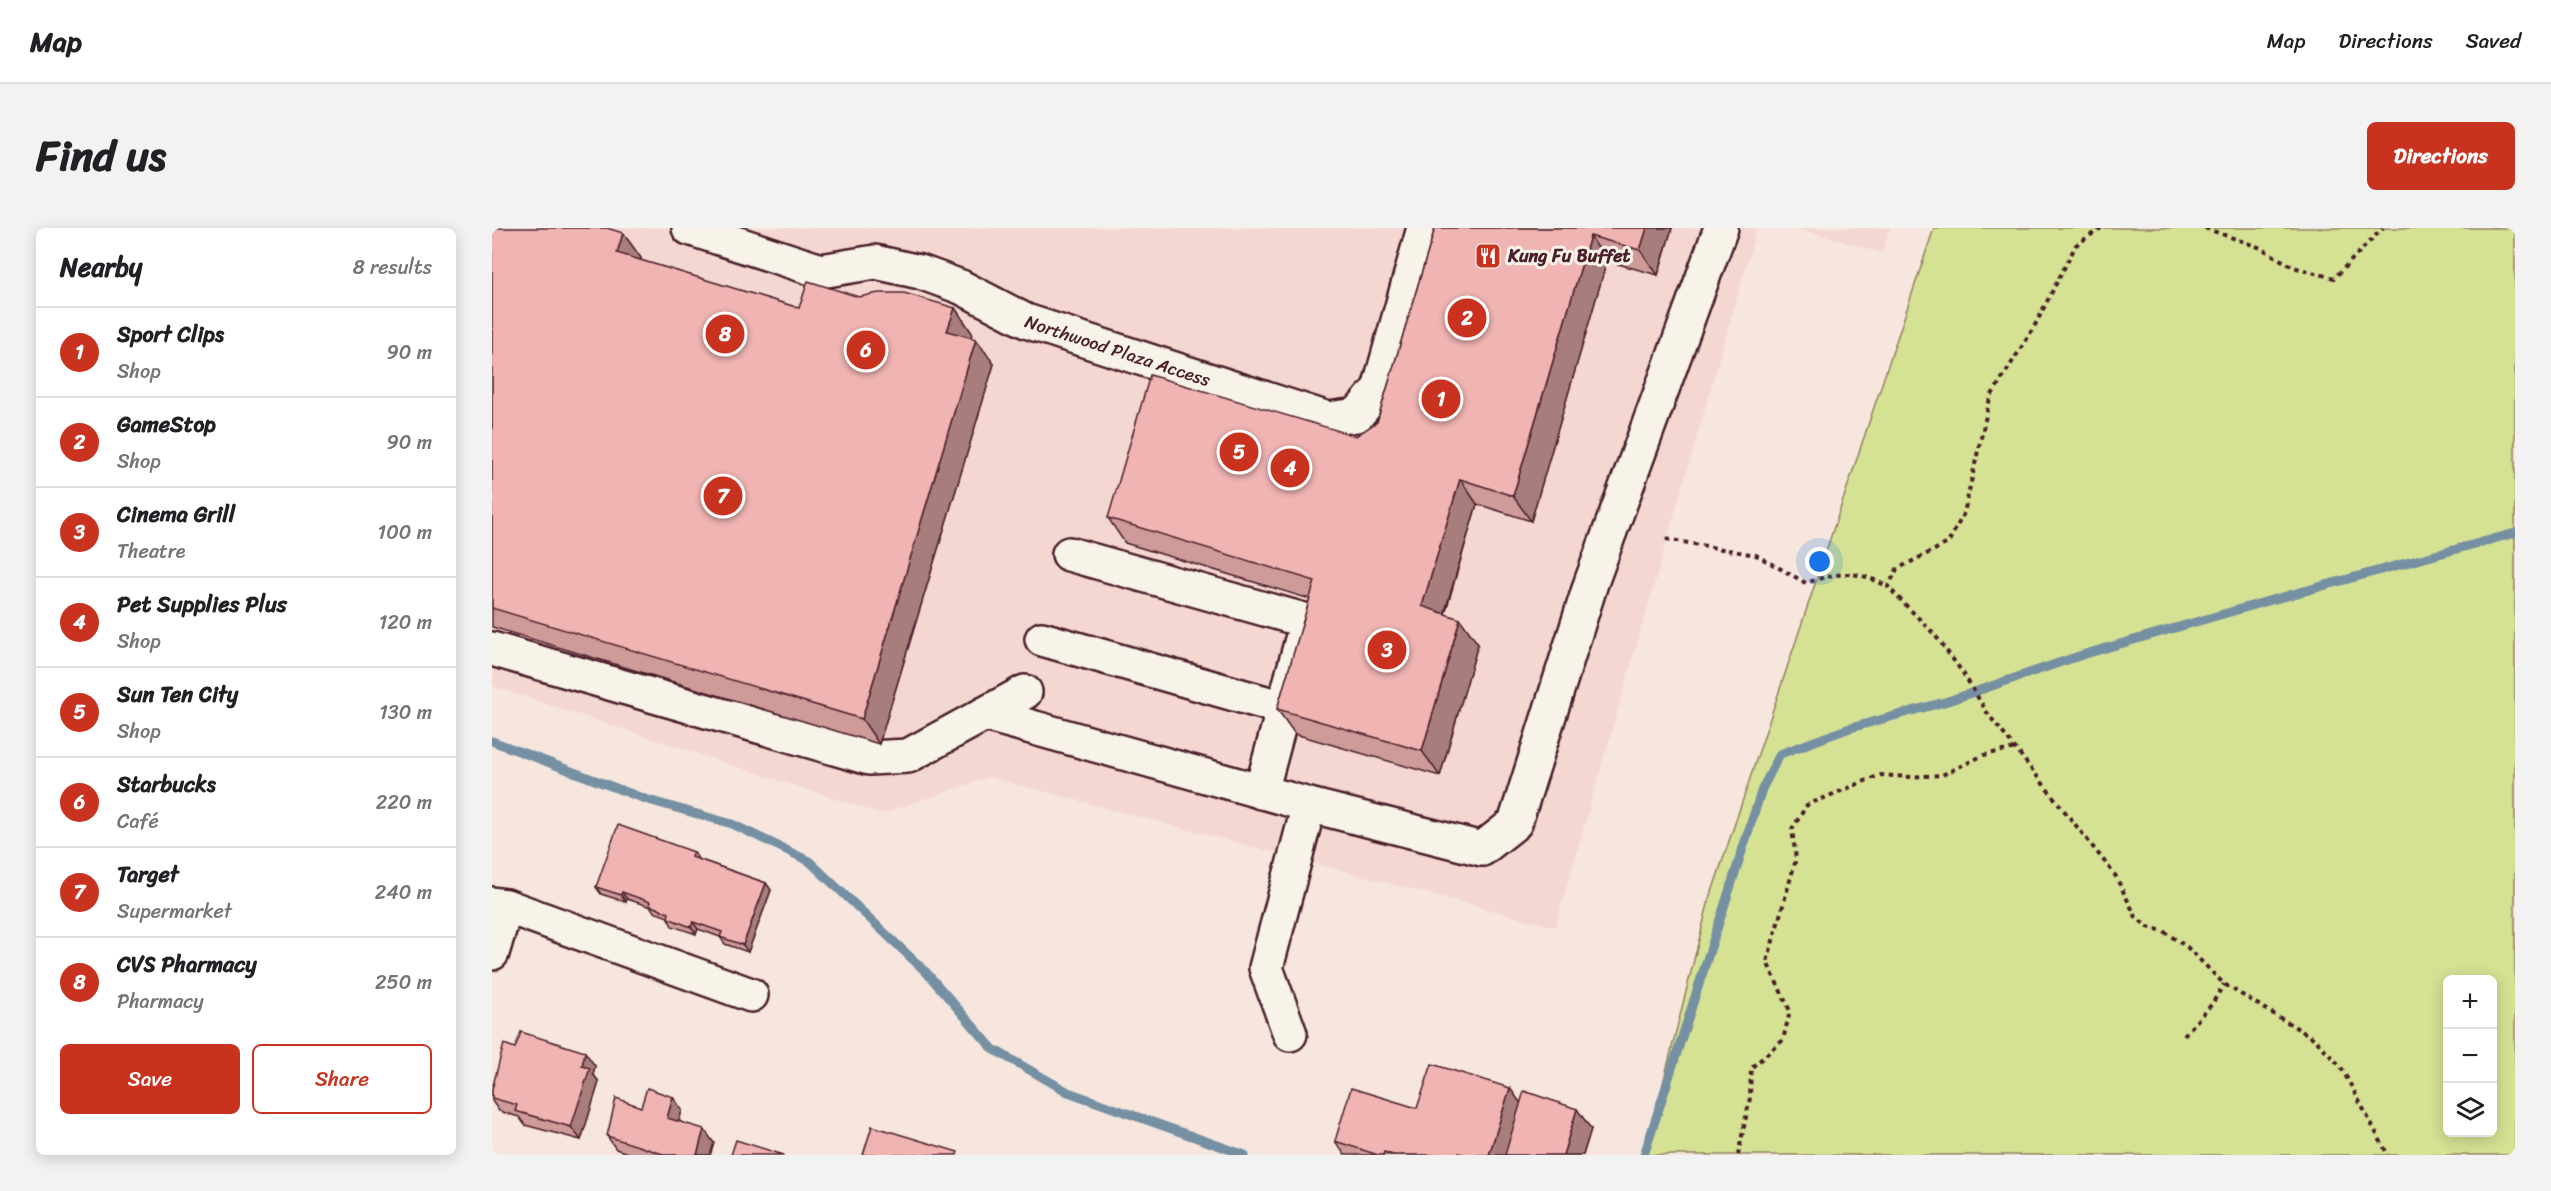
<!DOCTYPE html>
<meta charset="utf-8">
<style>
body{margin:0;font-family:Sriracha,sans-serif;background:#f2f2f2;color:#202124}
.controls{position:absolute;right:18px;bottom:18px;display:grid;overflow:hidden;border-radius:9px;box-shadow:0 3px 15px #0003}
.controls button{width:54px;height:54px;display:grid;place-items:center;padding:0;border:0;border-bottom:2px solid #e0e0e0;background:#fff;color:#202124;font:30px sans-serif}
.you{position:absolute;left:1328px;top:334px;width:21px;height:21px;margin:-15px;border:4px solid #fff;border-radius:50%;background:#1a73e8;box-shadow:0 0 0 9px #1a73e833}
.badge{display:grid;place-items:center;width:39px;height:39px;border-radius:50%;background:#c8321e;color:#fff;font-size:20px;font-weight:700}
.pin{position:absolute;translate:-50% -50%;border:3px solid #fff;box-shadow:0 2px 6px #0006}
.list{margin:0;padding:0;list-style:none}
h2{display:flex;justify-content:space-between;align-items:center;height:78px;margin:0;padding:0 24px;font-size:26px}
h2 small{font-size:20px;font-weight:400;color:#757577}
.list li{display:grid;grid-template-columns:39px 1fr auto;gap:18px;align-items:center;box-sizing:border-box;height:90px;padding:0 24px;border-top:2px solid #e0e0e0}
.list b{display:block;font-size:22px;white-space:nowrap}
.list p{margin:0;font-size:20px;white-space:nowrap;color:#757577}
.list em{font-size:20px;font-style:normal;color:#757577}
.actions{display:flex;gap:12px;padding:18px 24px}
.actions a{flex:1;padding:14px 0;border:2px solid #c8321e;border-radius:9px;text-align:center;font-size:21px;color:#c8321e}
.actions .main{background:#c8321e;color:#fff}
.icon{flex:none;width:33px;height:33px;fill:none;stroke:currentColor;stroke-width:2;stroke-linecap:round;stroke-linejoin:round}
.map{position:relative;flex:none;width:2023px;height:927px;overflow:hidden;border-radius:9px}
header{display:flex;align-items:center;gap:36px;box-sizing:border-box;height:84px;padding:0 30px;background:#fff;border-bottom:2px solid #e0e0e0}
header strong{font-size:28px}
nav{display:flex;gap:33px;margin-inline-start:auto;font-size:21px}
.intro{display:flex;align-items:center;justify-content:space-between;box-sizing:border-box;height:144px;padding:0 36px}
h1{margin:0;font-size:42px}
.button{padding:15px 27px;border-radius:9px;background:#c8321e;color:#fff;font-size:21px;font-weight:700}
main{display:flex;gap:36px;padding:0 36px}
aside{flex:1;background:#fff;border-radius:9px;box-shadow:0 3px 15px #0003}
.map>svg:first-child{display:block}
.built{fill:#f4d7d0}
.green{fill:#d5e193;stroke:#90805f;stroke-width:1.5;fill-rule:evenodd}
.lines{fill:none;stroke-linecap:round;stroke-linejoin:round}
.stream{stroke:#758fa3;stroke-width:9}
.minor-casing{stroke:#4a1f2b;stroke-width:38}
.path{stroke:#4a1f2b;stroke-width:4;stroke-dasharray:4.5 4.5;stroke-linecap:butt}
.minor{stroke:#f7f3e8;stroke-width:33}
.wall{fill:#ce9b99;stroke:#4a1f2b;stroke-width:1.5}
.shaded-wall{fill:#a87e7d;stroke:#4a1f2b;stroke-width:1.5}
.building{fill:#f0b4b2;stroke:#4a1f2b;stroke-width:1.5}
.labels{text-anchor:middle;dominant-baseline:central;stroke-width:6;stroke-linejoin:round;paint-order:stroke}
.poi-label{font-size:18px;font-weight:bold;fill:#4a1f2b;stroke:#f7f3e8;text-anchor:start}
.street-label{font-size:18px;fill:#4a1f2b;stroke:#f7f3e8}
</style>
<header>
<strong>Map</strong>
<nav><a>Map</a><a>Directions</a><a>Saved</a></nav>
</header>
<div class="intro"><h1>Find us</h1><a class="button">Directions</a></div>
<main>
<aside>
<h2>Nearby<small>8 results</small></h2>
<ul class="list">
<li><span class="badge">1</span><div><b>Sport Clips</b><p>Shop</p></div><em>90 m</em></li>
<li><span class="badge">2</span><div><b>GameStop</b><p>Shop</p></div><em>90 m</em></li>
<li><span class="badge">3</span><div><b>Cinema Grill</b><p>Theatre</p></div><em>100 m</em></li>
<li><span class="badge">4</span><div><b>Pet Supplies Plus</b><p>Shop</p></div><em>120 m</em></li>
<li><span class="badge">5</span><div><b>Sun Ten City</b><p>Shop</p></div><em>130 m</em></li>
<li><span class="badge">6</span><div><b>Starbucks</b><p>Café</p></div><em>220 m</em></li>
<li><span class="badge">7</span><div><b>Target</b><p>Supermarket</p></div><em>240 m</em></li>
<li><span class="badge">8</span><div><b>CVS Pharmacy</b><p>Pharmacy</p></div><em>250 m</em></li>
</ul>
<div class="actions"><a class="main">Save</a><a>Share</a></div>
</aside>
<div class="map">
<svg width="2023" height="927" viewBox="0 0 2023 927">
<rect width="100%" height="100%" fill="#f6e6dd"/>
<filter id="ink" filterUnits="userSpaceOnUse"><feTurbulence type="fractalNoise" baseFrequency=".0167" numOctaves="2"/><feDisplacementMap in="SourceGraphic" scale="12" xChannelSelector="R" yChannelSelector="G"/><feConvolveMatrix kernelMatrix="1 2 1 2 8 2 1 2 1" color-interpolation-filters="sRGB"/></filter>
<g filter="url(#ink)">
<g class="built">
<path d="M0,0h1265l-202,699 -566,-150 -108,37 -389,-128z"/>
<path d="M1305,0h93l-8,25z"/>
</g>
<path class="green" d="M1442,0h581v927h-870l63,-251zM1956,752h44v152h-44z"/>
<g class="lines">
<g class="stream">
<path d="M0,513l153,58 87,25 77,37 117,111 67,77 75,43 177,63"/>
<path d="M1152,927l118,-366 18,-35 67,-25 101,-28 134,-46 186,-54 247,-68"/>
</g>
<g class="minor-casing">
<g id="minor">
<path id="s1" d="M197,0l132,43 54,-9 45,10 41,15 65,34 302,98 29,-4 22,-26 45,-161"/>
<path d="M577,326l238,67 -46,171"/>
<path d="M550,411l241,69"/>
<path d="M0,421l377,109 39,-2 117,-64"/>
<path d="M493,486l324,91"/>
<path d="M0,676l14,2 245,89"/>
<path d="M0,725l14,-47"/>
<path d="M798,806l-24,-66 43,-163 173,44 33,-26 76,-240 130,-355"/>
</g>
</g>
<g class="path">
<path d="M1609,0l-25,17 -42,82 -44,71 -26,115 -16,30 -51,26 -9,18 47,48 28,38 25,41 127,161 21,42 12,10 15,4 24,16 37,37 91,55 26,28 47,88"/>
<path d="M1713,0l56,20 32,19 41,11 49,-50"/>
<path d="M1174,311l90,16 50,28c33,-11 51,-14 82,4"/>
<path d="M1692,807l28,-31 12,-20"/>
<path d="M1246,927l12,-57 1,-30 32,-28 7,-29 -23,-49 29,-103 -4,-30 15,-24 73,-30 29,2 33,-2 42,-20 32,-7"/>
</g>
<use href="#minor" class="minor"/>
</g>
<g class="wall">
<path d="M0,0l131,5 18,25 -1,2 159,48 60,-11 96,11 17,25 -1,4 23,27 -115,380 -387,-117z"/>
<path d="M943,0h237l-14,47 -51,-14 -76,260 -54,-17 -32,110 33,30 -38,132 -145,-42 -18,-25 33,-110 -185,-56 -17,-25 248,-82 21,-14z"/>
<path d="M202,624l4,7 68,24 5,7 -23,62 -23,-8 -5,-7 -22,-8 -2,5 -24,-8 -4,-8v-1l-14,-5 -3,-5 -24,-8 -1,3 -25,-8 -5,-7z"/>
<path d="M23,820l80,18 -2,8 6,8 -18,58 -56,-15 -6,-8 -20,-6 -7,-10v-12z"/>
<path d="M1029,875l70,26 -8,26h-238l-10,-14 82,-33z"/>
<path d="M149,879l41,3 -3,11 35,22 -4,12h-77l-17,-6 -9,-13z"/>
</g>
<g class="shaded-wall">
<path d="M1155,0h25l-14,47 -18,-25z"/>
<path d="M131,5l18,25 -7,20 -17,-25z"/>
<path d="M1098,8l17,25 -76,260 -18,-25z"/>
<path d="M463,80l17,25 -7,23 -18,-25z"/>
<path d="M484,111l18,25 -115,380 -17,-25z"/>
<path d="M968,251l17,25 -38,127 -17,-25z"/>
<path d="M968,391l18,25 -38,132 -18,-25z"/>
<path d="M274,655l5,7 -23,62 -5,-7z"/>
<path d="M130,664l5,7 -1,3 -5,-7z"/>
<path d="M201,694l5,7 -2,5 -5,-7z"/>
<path d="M93,824l10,14 -2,8 6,8 -18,58 -10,-13 11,-61z"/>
<path d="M1018,860l14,20 -15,47h-20z"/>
<path d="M181,869l9,13 -5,21 -10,-13z"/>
<path d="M1085,881l14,20 -8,26h-20z"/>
<path d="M212,901l10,14 -4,12h-13z"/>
</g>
<g class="building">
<path d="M0,0h115l16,5 -6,20 182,55 9,-27 51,16 20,-4h25l51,15 -8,23 29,8 -114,380 -370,-111z"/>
<path d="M943,0h212l-7,22 -50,-14 -77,260 -53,-17 -38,127 38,13 -38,132 -145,-42 38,-128 -207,-63 42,-143 206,61 21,-14z"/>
<path d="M126,597l76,27 -2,5 74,26 -23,62 -23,-8 2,-5 -29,-10 -2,5 -23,-9 1,-5 -20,-8 1,-3 -28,-10 -1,3 -25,-8z"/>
<path d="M29,804l64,20 -3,14 8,2 -19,59 -56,-16 2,-6 -25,-7v-9l12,-45 11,4z"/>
<path d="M940,836l78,24 -21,67h-22l-8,-2v2h-66l-9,-3 -1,3h-5l-43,-14 16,-53 66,20z"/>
<path d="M155,860l26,9 -6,21 37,11 -7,26h-31l-59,-19 9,-38 25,9z"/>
<path d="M1032,863l53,18 -14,46h-58z"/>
<path d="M380,898l86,26 -1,3h-94z"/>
<path d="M244,912l48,15h-53z"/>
</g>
</g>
<defs>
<g id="restaurant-square" transform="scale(1.35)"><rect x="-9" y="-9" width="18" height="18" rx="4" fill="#c8321e" stroke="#f7f3e8"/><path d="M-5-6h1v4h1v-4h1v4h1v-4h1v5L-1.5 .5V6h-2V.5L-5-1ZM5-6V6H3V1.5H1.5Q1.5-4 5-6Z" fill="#fff"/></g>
</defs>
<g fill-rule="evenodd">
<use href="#restaurant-square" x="996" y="28"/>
</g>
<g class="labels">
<g class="poi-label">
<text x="1016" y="28">Kung Fu Buffet</text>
</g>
<g class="street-label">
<text stroke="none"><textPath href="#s1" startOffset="453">Northwood Plaza Access</textPath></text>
</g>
</g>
</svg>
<div class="controls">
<button>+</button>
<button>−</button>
<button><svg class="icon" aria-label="layers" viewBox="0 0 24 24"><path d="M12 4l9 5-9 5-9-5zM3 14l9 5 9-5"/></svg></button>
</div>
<div class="you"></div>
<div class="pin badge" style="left:949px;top:171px">1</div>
<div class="pin badge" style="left:975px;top:90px">2</div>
<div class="pin badge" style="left:895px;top:422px">3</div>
<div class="pin badge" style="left:798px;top:240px">4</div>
<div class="pin badge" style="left:747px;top:224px">5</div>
<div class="pin badge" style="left:374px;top:122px">6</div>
<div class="pin badge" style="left:231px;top:268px">7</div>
<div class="pin badge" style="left:233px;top:106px">8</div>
</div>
</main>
